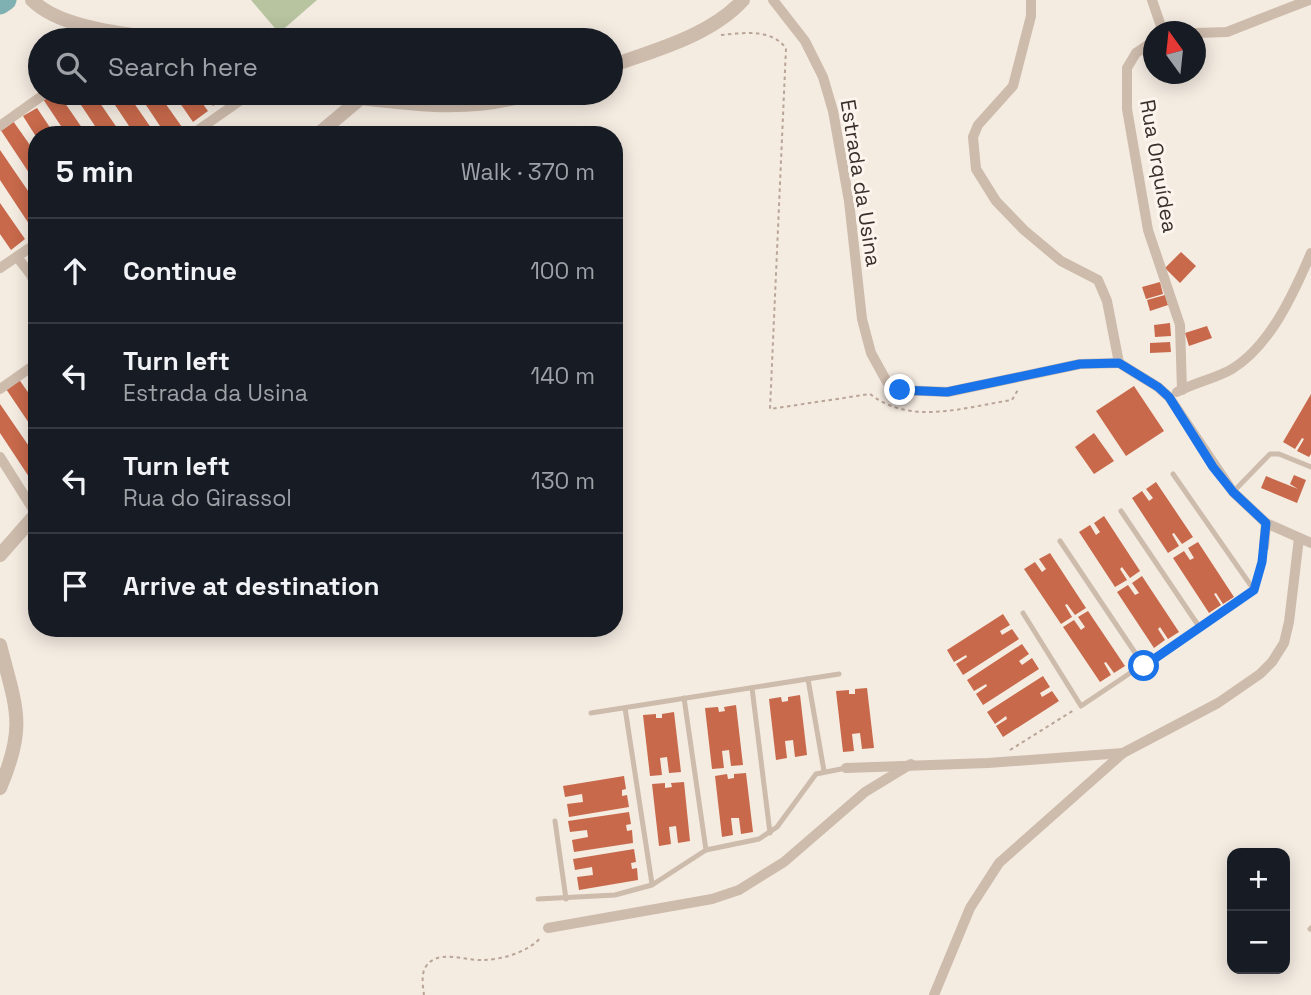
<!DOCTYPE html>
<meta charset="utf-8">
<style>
body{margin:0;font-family:"Space Grotesk",sans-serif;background:#20242c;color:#f1f3f6}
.controls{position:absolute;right:21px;bottom:21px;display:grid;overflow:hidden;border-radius:14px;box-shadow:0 4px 18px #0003}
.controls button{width:63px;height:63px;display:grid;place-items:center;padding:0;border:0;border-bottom:2px solid #363941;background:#171b24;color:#f1f3f6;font:35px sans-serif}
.compass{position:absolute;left:1143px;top:21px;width:63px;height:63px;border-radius:50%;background:#171b24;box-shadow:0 4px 18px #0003;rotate:345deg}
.stop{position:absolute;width:21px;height:21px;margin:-16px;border:5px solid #1a73e8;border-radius:50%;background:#fff}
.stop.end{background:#1a73e8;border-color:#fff;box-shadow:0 2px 7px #0008}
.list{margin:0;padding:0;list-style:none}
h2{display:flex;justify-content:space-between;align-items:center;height:91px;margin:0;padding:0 28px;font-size:30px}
h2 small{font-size:23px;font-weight:400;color:#9ea1a6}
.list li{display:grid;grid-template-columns:46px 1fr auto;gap:21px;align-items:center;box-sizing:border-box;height:105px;padding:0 28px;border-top:2px solid #363941}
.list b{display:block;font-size:26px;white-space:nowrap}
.list p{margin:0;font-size:23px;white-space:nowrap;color:#9ea1a6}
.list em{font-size:23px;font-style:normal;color:#9ea1a6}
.icon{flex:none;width:38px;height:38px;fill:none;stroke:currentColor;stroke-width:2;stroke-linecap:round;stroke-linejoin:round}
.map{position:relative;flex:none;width:1311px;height:995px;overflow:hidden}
.search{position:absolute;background:#171b24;box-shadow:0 4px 18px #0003;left:28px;top:28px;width:595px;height:77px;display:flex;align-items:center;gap:18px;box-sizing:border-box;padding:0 24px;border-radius:38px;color:#9ea1a6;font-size:26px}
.panel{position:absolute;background:#171b24;box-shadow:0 4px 18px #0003;left:28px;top:126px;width:595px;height:511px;border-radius:28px}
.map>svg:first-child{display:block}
.green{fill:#b8c4a0}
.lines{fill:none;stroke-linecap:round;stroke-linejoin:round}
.river{stroke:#7fb0b2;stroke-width:21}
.building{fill:#c8694b}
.path{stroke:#b9a596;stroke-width:2;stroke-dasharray:3.5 3.5;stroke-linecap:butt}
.service{stroke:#cdbbac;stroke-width:5}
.minor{stroke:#cdbbac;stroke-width:10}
.tertiary{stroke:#cdbbac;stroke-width:14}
.route{stroke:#1a73e8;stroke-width:9}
.labels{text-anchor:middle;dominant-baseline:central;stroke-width:6;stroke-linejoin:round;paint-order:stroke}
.street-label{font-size:21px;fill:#3b302b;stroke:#fbf5ee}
</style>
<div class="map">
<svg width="1311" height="995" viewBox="0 0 1311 995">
<rect width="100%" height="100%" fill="#f4ebe1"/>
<path class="green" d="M251,0h66l-38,33z"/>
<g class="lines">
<path class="river" d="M0,4l6,-4"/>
</g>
<g class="building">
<path d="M54,93h4l29,42h-20l-24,-36z"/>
<path d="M73,93h20l29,42h-21z"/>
<path d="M107,93h20l29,42h-21z"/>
<path d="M138,93h20l24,34 -16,8z"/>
<path d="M173,93h22l13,18 -15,11z"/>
<path d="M205,93h20l2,3 -14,10z"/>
<path d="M37,108l18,27h-20l-12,-19z"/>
<path d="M13,121l24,34v30l-37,-56z"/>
<path d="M0,150l37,54v32l-37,-56z"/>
<path d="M0,203l25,36 -14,11 -11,-16z"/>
<path d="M1181,252l15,14 -16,17 -15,-15z"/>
<path d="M1160,282l3,12 -17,5 -4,-12z"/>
<path d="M1165,295l3,10 -18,6 -3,-11z"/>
<path d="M1170,323l1,13 -16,1 -1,-12z"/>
<path d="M1207,326l5,12 -23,8 -4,-13z"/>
<path d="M1170,342l1,10 -21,1v-10z"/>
<path d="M18,378l19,27v30l-33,-49z"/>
<path d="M1134,386l30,45 -38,25 -30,-45z"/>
<path d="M1311,394v60l-2,3 -12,-6 7,-12 -2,-1 -7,11 -12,-7z"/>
<path d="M0,404l37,54v31l-37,-56z"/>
<path d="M1094,433l20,28 -20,13 -19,-27z"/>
<path d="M1294,475l12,5 -9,23 -36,-15 5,-12 32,13 -8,-5z"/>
<path d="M1156,482l37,55 -11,7 -8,-11 -2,1 7,12 -11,7 -36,-55 10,-7 7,10 4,-3 -7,-9z"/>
<path d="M1104,516l36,55 -10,7 -8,-11 -2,2 7,11 -12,7 -36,-55 11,-7 6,10 4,-3 -6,-9z"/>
<path d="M1198,542l36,55 -11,7 -7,-11 -2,1 7,11 -12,8 -36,-55 11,-7 6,9 4,-2 -6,-10z"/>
<path d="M1050,553l36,55 -11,7 -8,-11 -2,1 7,12 -11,7 -37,-55 11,-7 7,10 4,-3 -7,-10z"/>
<path d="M1142,576l37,56 -11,7 -8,-12 -2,2 7,11 -11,8 -37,-56 11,-7 7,10 4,-2 -7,-10z"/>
<path d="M1088,611l37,55 -11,7 -8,-11 -2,1 7,12 -11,7 -37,-55 11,-7 7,10 4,-3 -7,-10z"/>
<path d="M1003,614l7,11 -10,6 2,4 10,-6 7,10 -56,36 -7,-11 11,-7 -1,-2 -12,7 -7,-12z"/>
<path d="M1022,644l7,10 -10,7 3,4 10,-7 7,11 -56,36 -7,-11 11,-8 -1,-2 -12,7 -7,-11z"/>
<path d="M1043,676l7,11 -10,6 2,4 10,-6 7,10 -56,36 -7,-11 11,-7 -1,-3 -11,8 -8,-12z"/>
<path d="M867,688l7,60 -12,1 -2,-16 -8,1 2,17 -11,1 -7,-61 13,-1v4h6v-5z"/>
<path d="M800,695l7,60 -12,2 -2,-17 -8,1 2,17 -11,2 -7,-61 12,-2 1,5 6,-1v-4z"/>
<path d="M736,705l7,60 -12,1 -2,-16 -7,1 2,17 -12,1 -7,-61 13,-1 1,5 6,-1 -1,-4z"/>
<path d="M674,712l7,60 -12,1 -2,-16 -7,1 2,17 -12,1 -7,-61 13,-1v4h6v-4z"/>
<path d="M746,773l7,59 -12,2 -2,-16h-8l2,17 -11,2 -7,-61 12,-2 1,5 6,-1v-4z"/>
<path d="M624,776l2,13 -4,1v6l5,-1 2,12 -60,10 -2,-13 16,-2 -1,-8 -17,3 -2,-11z"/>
<path d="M684,782l6,59 -12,2 -2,-17 -7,1 2,17 -12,2 -7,-62 13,-1v5l7,-1 -1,-4z"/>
<path d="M629,812l2,12 -5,1 1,6 5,-1 1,13 -59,9 -2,-12 16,-3 -1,-7 -17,2 -2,-11z"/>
<path d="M634,849l2,13 -5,1 1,6 5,-1 1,12 -59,10 -2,-13 16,-2 -1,-8 -17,3 -2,-11z"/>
</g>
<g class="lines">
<g class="path">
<path d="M721,35c23,-2 49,-7 65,13l-16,361 100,-15c41,32 95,13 142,6l7,-12"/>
<path d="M1010,750l64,-40"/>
<path d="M424,995c-1,-8 -3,-19 1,-27 11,-20 40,-7 57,-8 19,0 47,-8 59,-23"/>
</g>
<g class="service">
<path d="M1173,474l81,116"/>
<path d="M1233,492l37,-38h9l32,13"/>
<path d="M1121,511l79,117"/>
<path d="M1060,541l84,125"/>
<path d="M1023,613l58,93 173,-116 10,-42"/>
<path d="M808,679l16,92"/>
<path d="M752,688l18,145"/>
<path d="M684,698l22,152"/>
<path d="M625,708l27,176"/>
<path d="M591,713l248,-39"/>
<path d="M555,821l11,78"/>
<path d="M538,899l77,-4 22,-6 15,-4 54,-35 53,-11 18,-12 39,-53 30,-6"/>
<path d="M1310,929l1,-1"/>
</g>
<g class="minor">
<path d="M773,0l32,41 18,36 10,34 16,90 13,118 9,34 16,29 13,8 48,2 132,-28 39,-1"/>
<path d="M1031,0v16l-18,70 -35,39 -5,12 3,32 20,32 28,29 37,31 37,19 9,21 12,62"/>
<path d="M1152,0l11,32"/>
<path d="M1196,33l31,-1 82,-32"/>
<path d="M1154,41l-18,12 -9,15v41l21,121 32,95 2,65"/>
<path d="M0,126l46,-33"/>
<path d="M191,135l60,-42"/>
<path d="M17,257l14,18 6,15"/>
<path d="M0,268l37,-25"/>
<path d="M1119,363l39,24 11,10 64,95 33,31 -2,24"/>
<path d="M0,389l37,-26"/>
<path d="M1177,392c18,-10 38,-13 55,-23 38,-23 62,-76 79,-116"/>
<path d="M0,457l36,57"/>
<path d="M1266,523l45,20"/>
<path d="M846,768l142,-5 135,-10"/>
<path d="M548,928l164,-29 27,-9 45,-28 81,-70 46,-28"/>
<path d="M934,995l36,-87 29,-45 124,-110 95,-50 42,-29 12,-12 12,-19 5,-21 10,-84"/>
</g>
<g class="tertiary">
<path d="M32,0c28,29 97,34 136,40"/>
<path d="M611,66c44,-16 99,-30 132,-66"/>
<path d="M350,93l11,5c57,7 115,14 171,-5"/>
<path d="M317,135l44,-37"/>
<path d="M0,555l37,-42"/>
<path d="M0,645c16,63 27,80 0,143"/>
</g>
</g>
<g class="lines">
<path class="route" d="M900,390l47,2 133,-28 39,-1 39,24 11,10 44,70 20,25 33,31 -4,39 -8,28 -110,76"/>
</g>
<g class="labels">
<g class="street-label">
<text transform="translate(1159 166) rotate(80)">Rua Orquídea</text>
<text transform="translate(861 183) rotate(81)">Estrada da Usina</text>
</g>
</g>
</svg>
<div class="controls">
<button>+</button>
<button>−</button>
</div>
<svg class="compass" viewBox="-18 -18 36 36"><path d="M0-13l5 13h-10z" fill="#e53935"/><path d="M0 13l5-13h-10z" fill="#9ea1a6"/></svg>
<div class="stop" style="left:1144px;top:666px"></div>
<div class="stop end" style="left:900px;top:390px"></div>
<div class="search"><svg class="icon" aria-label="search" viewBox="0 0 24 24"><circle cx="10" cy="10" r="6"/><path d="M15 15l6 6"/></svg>Search here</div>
<section class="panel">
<h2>5 min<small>Walk · 370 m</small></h2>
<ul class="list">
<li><svg class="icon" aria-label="ahead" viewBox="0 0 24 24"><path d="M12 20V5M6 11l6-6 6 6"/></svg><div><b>Continue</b></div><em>100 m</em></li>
<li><svg class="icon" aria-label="left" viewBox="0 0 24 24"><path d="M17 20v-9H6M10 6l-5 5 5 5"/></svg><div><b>Turn left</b><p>Estrada da Usina</p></div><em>140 m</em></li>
<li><svg class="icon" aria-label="left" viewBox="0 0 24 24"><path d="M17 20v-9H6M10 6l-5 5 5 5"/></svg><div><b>Turn left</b><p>Rua do Girassol</p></div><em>130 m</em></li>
<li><svg class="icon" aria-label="arrive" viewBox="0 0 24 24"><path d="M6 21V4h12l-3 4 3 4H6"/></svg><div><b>Arrive at destination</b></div></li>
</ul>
</section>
</div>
